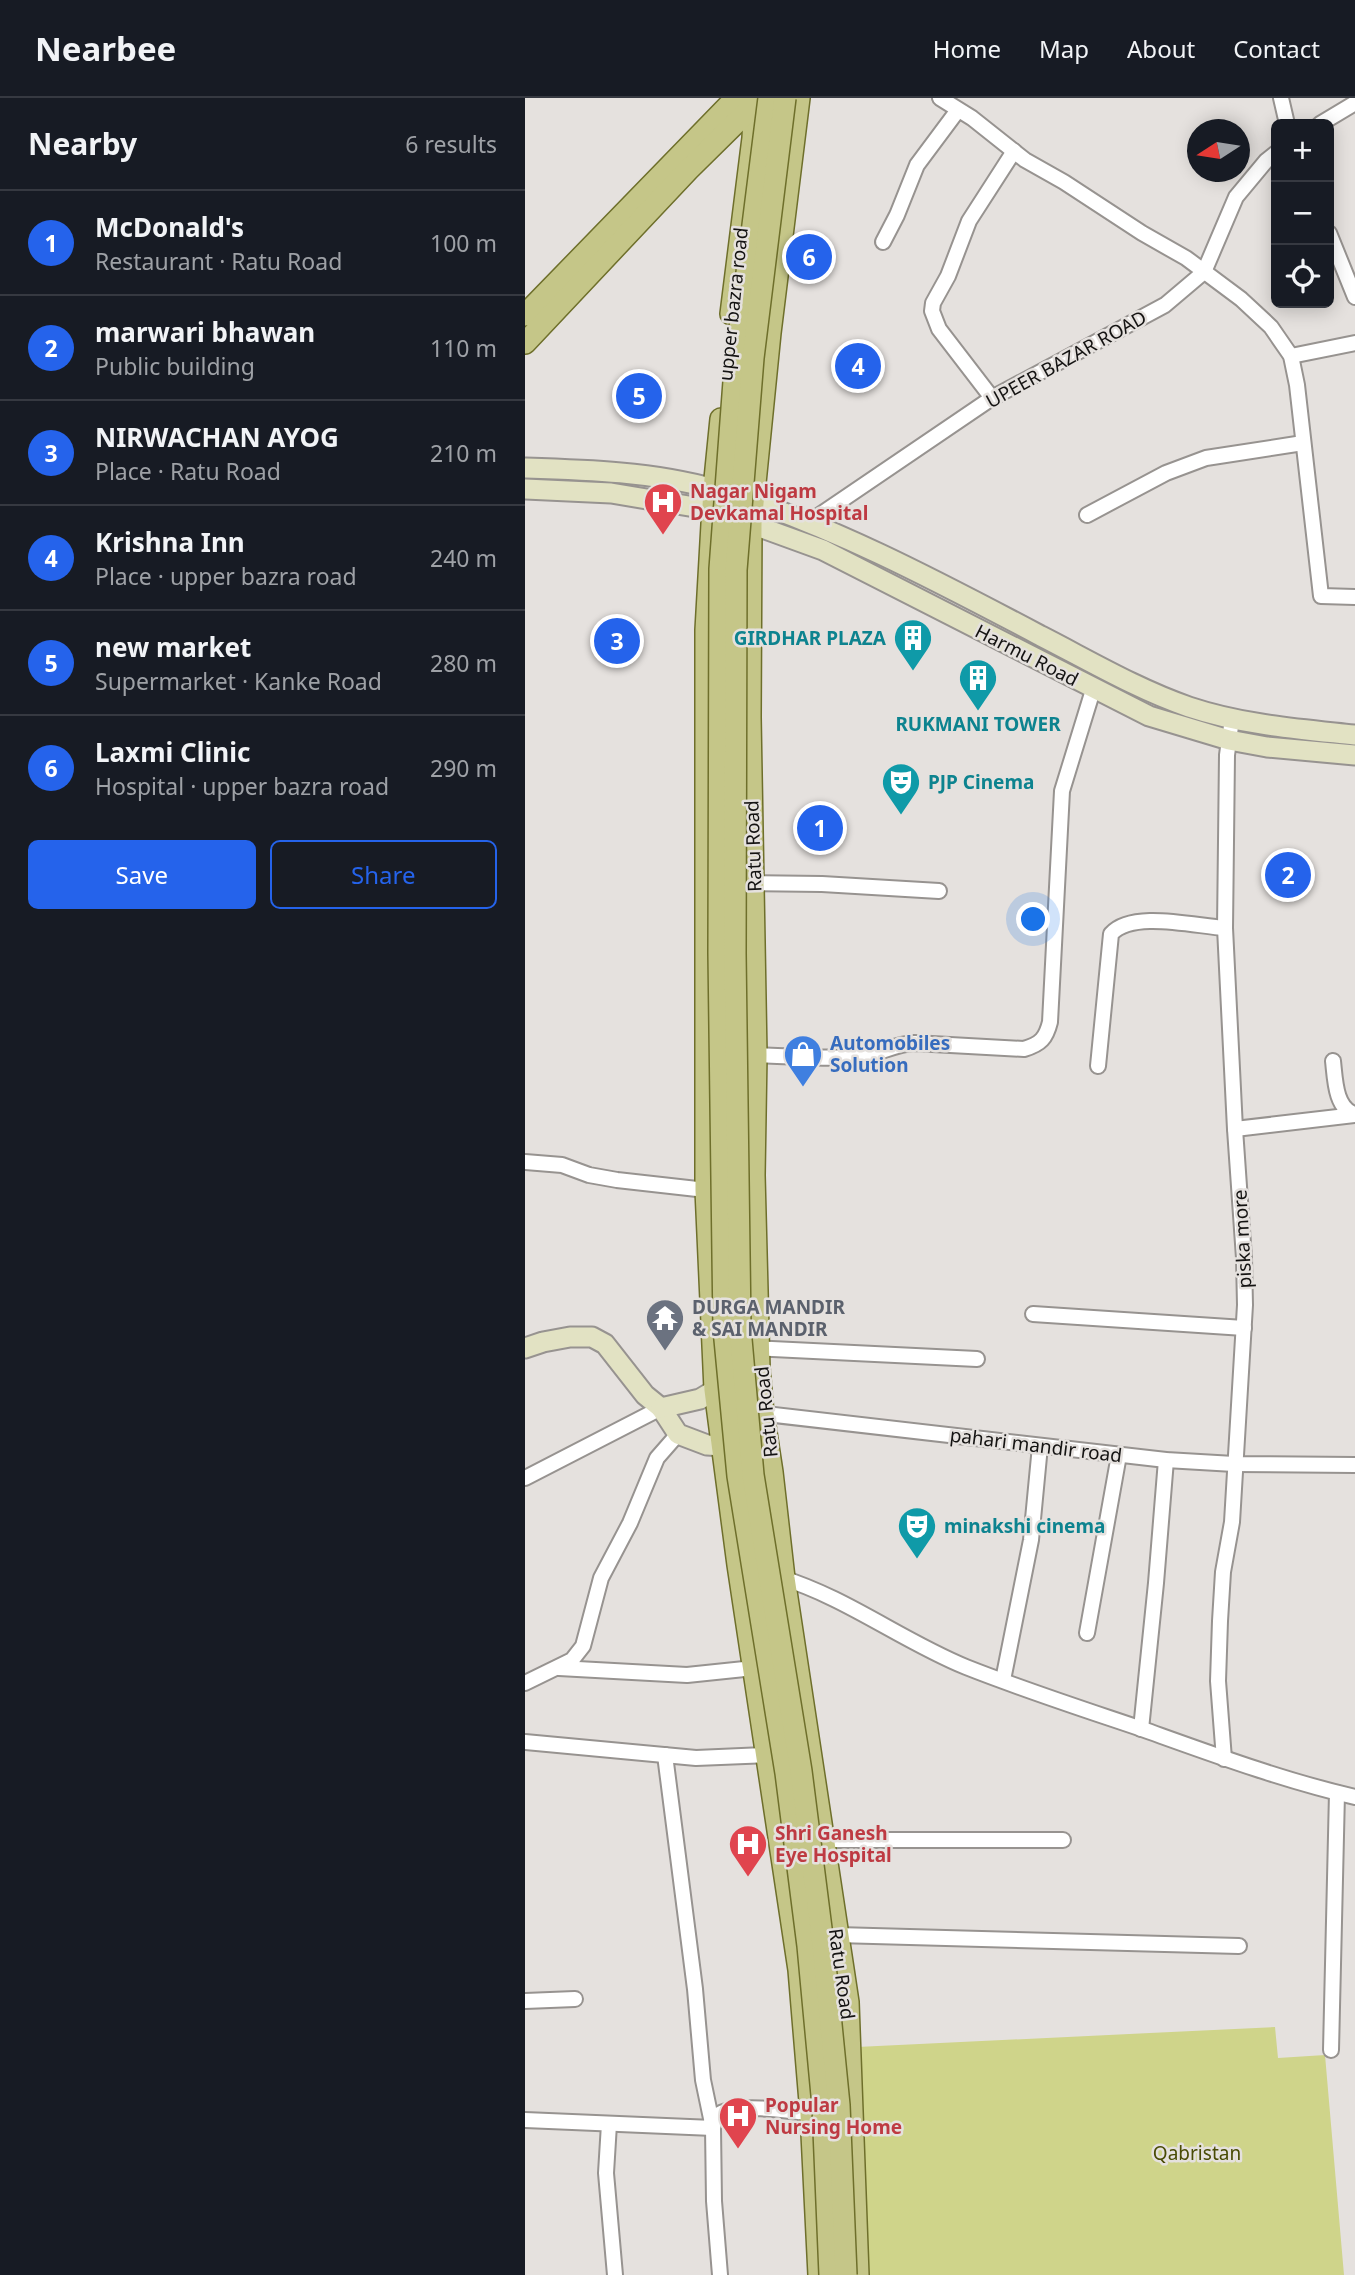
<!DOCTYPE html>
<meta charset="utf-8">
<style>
body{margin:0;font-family:"Noto Sans",sans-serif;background:#20242c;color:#f1f3f6}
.controls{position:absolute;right:21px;top:21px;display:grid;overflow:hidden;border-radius:10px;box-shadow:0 4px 18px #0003}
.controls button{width:63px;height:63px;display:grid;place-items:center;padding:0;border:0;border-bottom:2px solid #363941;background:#171b24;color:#f1f3f6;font:35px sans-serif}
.compass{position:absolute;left:662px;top:21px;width:63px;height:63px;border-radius:50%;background:#171b24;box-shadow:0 4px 18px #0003;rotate:258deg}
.you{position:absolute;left:509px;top:822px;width:24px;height:24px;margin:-18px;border:5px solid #fff;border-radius:50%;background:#1a73e8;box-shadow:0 0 0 10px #1a73e833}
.badge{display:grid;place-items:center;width:46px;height:46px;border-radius:50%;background:#2563eb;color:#fff;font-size:23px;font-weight:700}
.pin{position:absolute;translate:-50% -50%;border:4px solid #fff;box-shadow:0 2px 7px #0006}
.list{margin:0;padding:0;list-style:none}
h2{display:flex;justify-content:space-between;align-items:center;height:91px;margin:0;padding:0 28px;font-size:30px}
h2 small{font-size:23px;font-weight:400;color:#9ea1a6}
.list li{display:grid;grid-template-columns:46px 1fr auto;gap:21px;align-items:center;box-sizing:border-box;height:105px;padding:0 28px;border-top:2px solid #363941}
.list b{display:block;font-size:26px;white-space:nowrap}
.list p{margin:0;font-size:23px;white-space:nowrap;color:#9ea1a6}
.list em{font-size:23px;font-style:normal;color:#9ea1a6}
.actions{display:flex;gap:14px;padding:21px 28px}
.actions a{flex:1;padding:16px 0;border:2px solid #2563eb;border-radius:10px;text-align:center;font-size:24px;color:#2563eb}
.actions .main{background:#2563eb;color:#fff}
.icon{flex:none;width:38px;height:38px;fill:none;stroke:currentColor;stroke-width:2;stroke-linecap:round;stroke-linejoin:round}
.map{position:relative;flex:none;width:830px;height:2177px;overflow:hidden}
header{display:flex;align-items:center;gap:42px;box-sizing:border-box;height:98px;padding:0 35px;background:#171b24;border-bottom:2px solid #363941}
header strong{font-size:33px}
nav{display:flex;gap:38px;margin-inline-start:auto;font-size:24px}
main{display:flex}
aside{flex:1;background:#171b24}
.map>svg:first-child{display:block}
.green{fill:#cfd48a}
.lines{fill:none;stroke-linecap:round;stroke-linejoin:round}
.street-casing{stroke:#979390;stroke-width:18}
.secondary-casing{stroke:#979390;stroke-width:23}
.primary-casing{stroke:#6e6f2b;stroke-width:24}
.street{stroke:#fff;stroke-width:14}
.secondary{stroke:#e2e2c3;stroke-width:19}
.primary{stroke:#c5c688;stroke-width:21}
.primary-bridge-casing{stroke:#6e6f2b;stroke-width:24;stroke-linecap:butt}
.primary-bridge{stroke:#c5c688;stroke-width:21}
.labels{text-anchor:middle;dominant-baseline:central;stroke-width:5;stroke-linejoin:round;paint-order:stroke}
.street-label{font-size:19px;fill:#141312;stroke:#e5e1de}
.health-label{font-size:19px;font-weight:bold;fill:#be3a42;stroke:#e5e1de;text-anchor:start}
.culture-label{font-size:19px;font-weight:bold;fill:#0d838f;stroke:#e5e1de;text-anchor:start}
.shop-label{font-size:19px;font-weight:bold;fill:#366cbe;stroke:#e5e1de;text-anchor:start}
.worship-label{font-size:19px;font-weight:bold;fill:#5b616d;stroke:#e5e1de;text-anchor:start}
.park-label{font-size:19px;fill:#494b04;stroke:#e5e1de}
</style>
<header>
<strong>Nearbee</strong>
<nav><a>Home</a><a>Map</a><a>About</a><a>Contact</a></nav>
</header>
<main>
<aside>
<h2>Nearby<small>6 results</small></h2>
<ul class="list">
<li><span class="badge">1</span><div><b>McDonald's</b><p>Restaurant · Ratu Road</p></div><em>100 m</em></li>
<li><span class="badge">2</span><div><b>marwari bhawan</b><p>Public building</p></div><em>110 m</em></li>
<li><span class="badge">3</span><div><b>NIRWACHAN AYOG</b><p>Place · Ratu Road</p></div><em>210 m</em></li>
<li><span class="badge">4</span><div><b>Krishna Inn</b><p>Place · upper bazra road</p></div><em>240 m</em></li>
<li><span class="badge">5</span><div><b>new market</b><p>Supermarket · Kanke Road</p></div><em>280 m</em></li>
<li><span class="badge">6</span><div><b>Laxmi Clinic</b><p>Hospital · upper bazra road</p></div><em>290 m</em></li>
</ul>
<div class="actions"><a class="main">Save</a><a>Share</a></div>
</aside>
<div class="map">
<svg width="830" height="2177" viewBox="0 0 830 2177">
<rect width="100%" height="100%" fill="#e5e1de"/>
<path class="green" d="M750,1929l3,31 47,-3 19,220h-476l-11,-228z"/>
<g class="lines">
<g class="street-casing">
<g id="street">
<path d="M415,0l32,20 53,42 39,22 78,51 44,25 55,41 30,28 20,29 6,29 24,211 34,1"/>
<path d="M756,0l6,26"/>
<path d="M795,26l35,-21"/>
<path d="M804,135l26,64"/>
<path d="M358,144l14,-27 20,-50 41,-55"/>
<path d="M766,258l64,-13"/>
<path d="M467,300l-53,-69 -7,-18 1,-8 15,-27 21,-55 45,-70"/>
<path d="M562,417l79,-42 40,-15 97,-15"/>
<path d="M283,425l184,-125 173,-93 39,-33 32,-75 30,-36 10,-8"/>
<path d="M227,785l70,1 117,7"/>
<path d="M231,957c34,1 71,5 105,1 18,-2 34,-12 53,-13l110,6c17,-5 22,-11 26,-27l12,-231 31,-101"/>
<path d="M808,963c2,17 2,48 22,53"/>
<path d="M573,968l13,-132c21,-24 83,-8 114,-6"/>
<path d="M710,1031l120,-14"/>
<path d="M0,1064l37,3 27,10 28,5 89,10"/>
<path d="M508,1216l211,14"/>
<path d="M225,1250l227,11"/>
<path d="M232,1315l409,47 68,4 121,1"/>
<path d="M0,1380l136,-70"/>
<path d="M254,1479c67,20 123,64 187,90 58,23 117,42 176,62 70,25 140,51 213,68"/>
<path d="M562,1535l32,-178"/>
<path d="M34,1570l128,7 67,-7"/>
<path d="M478,1582l28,-140 9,-94"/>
<path d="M0,1585l47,-23 11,-14 18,-68 29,-55 27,-65 21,-24"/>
<path d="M616,1631l15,-146 10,-123"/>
<path d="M0,1644l171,16 71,-3"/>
<path d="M699,1661l-6,-78 2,-60 3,-49 9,-50 13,-217 -1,-47 -9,-129 -10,-201 2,-173 5,-36"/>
<path d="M298,1742h240"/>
<path d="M312,1837l402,11"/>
<path d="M0,1903l50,-2"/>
<path d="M806,1952l6,-257"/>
<path d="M0,2022l188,8 -10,-48 -8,-91 -30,-234"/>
<path d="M84,2026l-3,49 9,102"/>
<path d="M195,2177l-6,-74 -1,-73c1,-4 1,-8 3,-11 10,-16 78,-6 95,-3"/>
</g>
</g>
<g class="secondary-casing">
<g id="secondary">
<path d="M0,370c63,2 128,4 189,21 110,32 225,93 327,147 49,25 96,53 148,71 54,18 110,22 166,28"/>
<path d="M0,391l86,4 102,17 110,40 326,166 80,24 38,7 88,8"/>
<path d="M0,1250l18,-6 27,-5h22l13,7 40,51 16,13 17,26 29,11 16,1"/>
<path d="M136,1310l39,-9 15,-9"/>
</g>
</g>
<g class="primary-casing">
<g id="primary">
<path d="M274,0l-29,235 -19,190 -1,194 6,338 -2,120 5,193 4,45 9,59 12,106 64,424 10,273"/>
<path d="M206,216l22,-176 2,-40"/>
<path d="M0,217l211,-217"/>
<path d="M0,245l163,-173 71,-70"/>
<path d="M196,321l-7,70 -8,141v560l9,200 23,175 61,405 12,144 8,161"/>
</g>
</g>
<use href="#street" class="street"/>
<use href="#secondary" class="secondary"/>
<use href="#primary" class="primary"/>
<g class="primary-bridge-casing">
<g id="primary-bridge">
<path d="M244,0l-34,270 -15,201 -1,384 5,376 14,147 48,297 22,173 15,160 7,169"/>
<path d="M260,0l-32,260 -17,212 -1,383 5,375 13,147 48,296 22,173 16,161 7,170"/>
</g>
</g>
<use href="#primary-bridge" class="primary-bridge"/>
</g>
<defs>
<g id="hospital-pin" transform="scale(2.0125)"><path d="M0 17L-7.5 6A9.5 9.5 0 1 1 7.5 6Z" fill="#e0444e" stroke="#e5e1de"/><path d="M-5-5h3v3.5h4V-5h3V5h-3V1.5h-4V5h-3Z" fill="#fff"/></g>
<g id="building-pin" transform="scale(2.0125)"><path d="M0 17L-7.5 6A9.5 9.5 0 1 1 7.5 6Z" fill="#0f9aa8" stroke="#e5e1de"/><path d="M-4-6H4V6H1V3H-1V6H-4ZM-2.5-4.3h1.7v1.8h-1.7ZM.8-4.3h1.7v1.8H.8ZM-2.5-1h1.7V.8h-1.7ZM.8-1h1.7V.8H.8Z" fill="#fff"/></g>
<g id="theatre-pin" transform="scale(2.0125)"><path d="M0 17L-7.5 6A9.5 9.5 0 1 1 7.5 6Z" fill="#0f9aa8" stroke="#e5e1de"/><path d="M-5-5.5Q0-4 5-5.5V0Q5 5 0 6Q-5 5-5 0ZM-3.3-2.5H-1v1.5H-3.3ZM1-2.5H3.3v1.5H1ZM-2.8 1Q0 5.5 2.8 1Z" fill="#fff"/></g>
<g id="shop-pin" transform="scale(2.0125)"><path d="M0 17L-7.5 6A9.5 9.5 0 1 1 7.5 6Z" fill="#3f7fe0" stroke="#e5e1de"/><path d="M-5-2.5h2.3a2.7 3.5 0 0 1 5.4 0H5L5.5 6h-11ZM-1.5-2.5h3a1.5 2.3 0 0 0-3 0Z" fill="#fff"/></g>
<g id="temple-pin" transform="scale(2.0125)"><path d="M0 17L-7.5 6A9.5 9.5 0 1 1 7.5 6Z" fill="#6b7280" stroke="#e5e1de"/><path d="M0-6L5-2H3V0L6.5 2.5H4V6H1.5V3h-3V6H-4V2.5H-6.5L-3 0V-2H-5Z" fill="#fff"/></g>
</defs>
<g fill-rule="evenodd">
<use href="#hospital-pin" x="138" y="404"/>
<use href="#building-pin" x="388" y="540"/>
<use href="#building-pin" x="453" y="580"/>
<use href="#theatre-pin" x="376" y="684"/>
<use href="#shop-pin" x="278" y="956"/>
<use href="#temple-pin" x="140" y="1220"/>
<use href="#theatre-pin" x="392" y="1428"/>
<use href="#hospital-pin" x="223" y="1746"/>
<use href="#hospital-pin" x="213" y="2018"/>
</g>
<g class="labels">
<g class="street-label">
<text transform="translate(208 206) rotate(-84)">upper bazra road</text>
<text transform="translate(541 261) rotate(-29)">UPEER BAZAR ROAD</text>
<text transform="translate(502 557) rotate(27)">Harmu Road</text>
<text transform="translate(228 748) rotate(-92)">Ratu Road</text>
<text transform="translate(717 1141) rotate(-93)">piska more</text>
<text transform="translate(241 1314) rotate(-96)">Ratu Road</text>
<text transform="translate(511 1347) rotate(7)">pahari mandir road</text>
<text transform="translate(317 1876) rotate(82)">Ratu Road</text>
</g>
<g class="health-label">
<text x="165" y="393">Nagar Nigam<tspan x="165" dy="22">Devkamal Hospital</tspan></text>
<text x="250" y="1735">Shri Ganesh<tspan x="250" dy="22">Eye Hospital</tspan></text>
<text x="240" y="2007">Popular<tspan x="240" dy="22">Nursing Home</tspan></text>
</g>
<g class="culture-label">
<text x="361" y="540" text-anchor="end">GIRDHAR PLAZA</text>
<text x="453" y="626" text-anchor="middle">RUKMANI TOWER</text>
<text x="403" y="684">PJP Cinema</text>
<text x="419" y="1428">minakshi cinema</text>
</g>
<g class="shop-label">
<text x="305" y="945">Automobiles<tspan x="305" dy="22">Solution</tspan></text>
</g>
<g class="worship-label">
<text x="167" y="1209">DURGA MANDIR<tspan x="167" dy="22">&amp; SAI MANDIR</tspan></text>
</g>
<g class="park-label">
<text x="672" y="2055">Qabristan</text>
</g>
</g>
</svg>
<div class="controls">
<button>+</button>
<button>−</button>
<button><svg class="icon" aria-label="locate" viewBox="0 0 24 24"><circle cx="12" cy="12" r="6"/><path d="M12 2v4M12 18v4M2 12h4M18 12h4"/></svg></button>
</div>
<svg class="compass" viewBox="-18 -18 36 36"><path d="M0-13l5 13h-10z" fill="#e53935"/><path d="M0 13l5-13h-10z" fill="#9ea1a6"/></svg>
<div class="you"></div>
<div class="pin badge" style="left:295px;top:730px">1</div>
<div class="pin badge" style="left:763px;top:777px">2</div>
<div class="pin badge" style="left:92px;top:543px">3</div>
<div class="pin badge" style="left:333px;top:268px">4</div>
<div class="pin badge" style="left:114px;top:298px">5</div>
<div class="pin badge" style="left:284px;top:159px">6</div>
</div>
</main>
